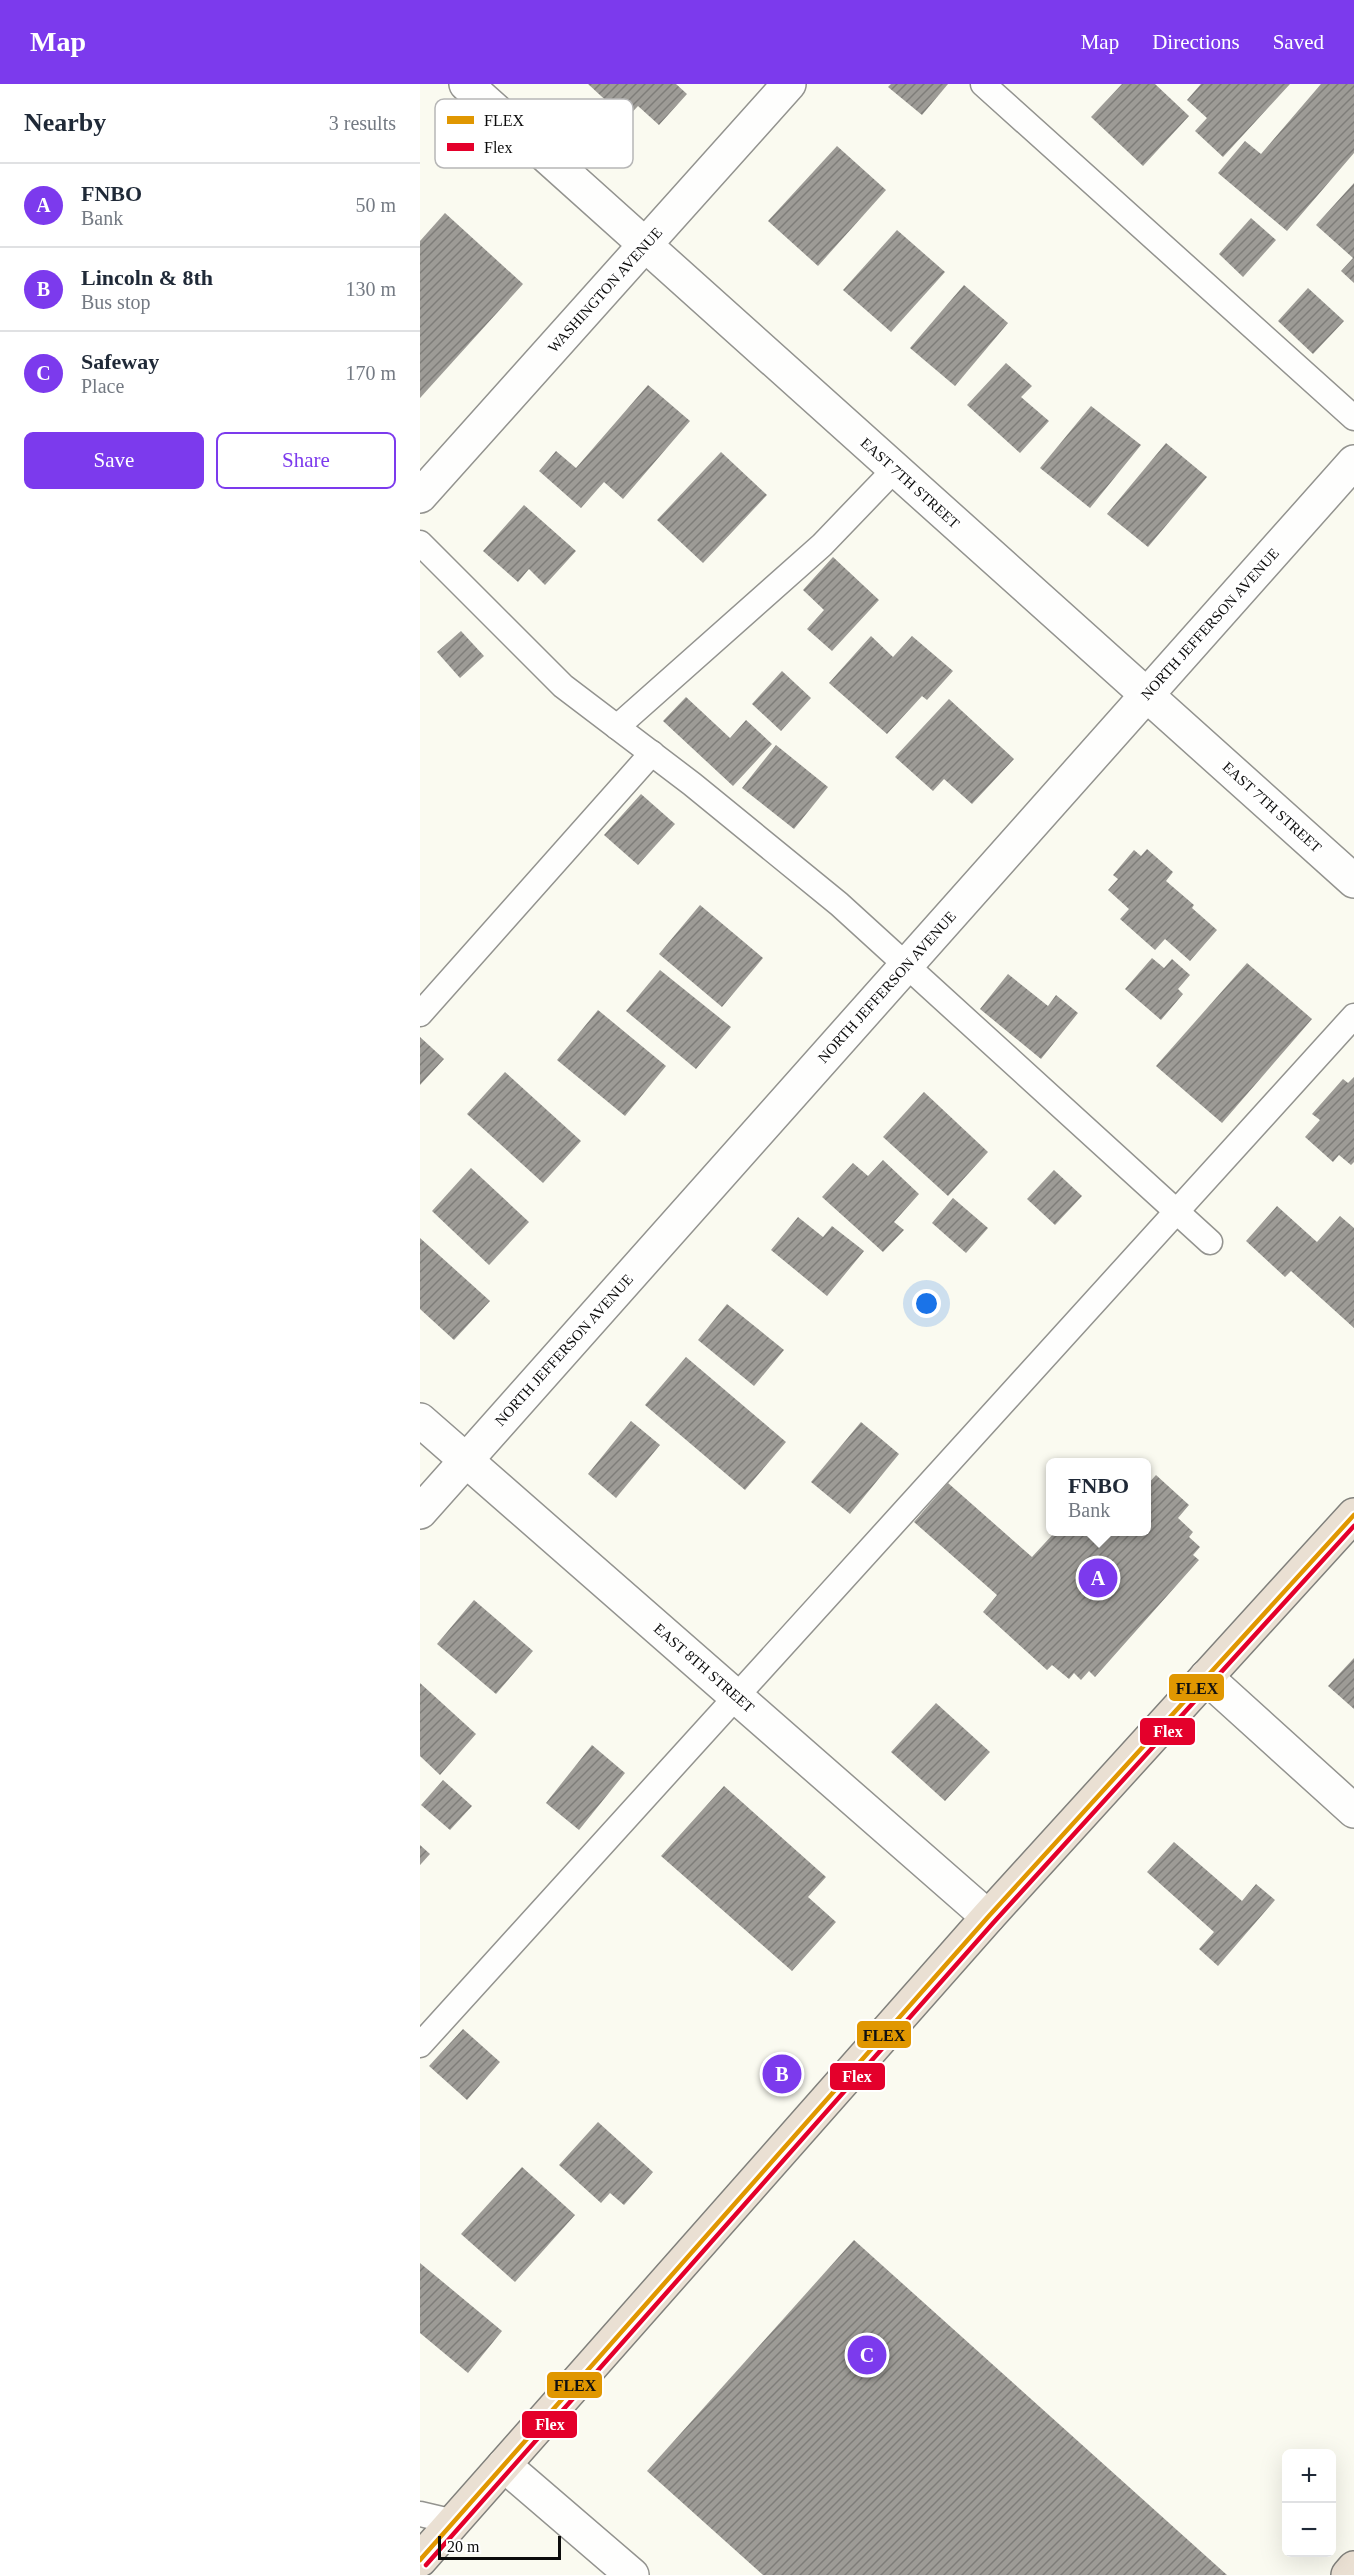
<!DOCTYPE html>
<meta charset="utf-8">
<style>
body{margin:0;font-family:Georgia,serif;background:#f2f2f3;color:#1f2937}
.controls{position:absolute;right:18px;bottom:18px;display:grid;overflow:hidden;border-radius:9px;box-shadow:0 6px 24px #0002}
.controls button{width:54px;height:54px;display:grid;place-items:center;padding:0;border:0;border-bottom:2px solid #e0e1e3;background:#fff;color:#1f2937;font:30px sans-serif}
.scale{position:absolute;left:18px;bottom:15px;width:123px;box-sizing:border-box;padding-left:6px;border:3px solid #0c0c0c;border-top:0;font-size:16px;line-height:21px;white-space:nowrap;color:#0c0c0c;-webkit-text-stroke:4px #fff;paint-order:stroke}
.you{position:absolute;left:507px;top:1220px;width:21px;height:21px;margin:-15px;border:4px solid #fff;border-radius:50%;background:#1a73e8;box-shadow:0 0 0 9px #1a73e833}
.badge{display:grid;place-items:center;width:39px;height:39px;border-radius:50%;background:#7c3aed;color:#fff;font-size:20px;font-weight:700}
.pin{position:absolute;translate:-50% -50%;border:3px solid #fff;box-shadow:0 2px 6px #0006}
.popup{position:absolute;left:626px;top:1374px;width:105px;height:78px;box-sizing:border-box;display:grid;place-content:center;border-radius:9px;background:#fff;filter:drop-shadow(0 2px 4px #0005);font-size:20px;white-space:nowrap;color:#747a83}
.popup b{font-size:22px;color:#1f2937}
.popup::after{content:'';position:absolute;left:50%;top:100%;margin-left:-12px;border:12px solid transparent;border-top-color:#fff}
.list{margin:0;padding:0;list-style:none}
h2{display:flex;justify-content:space-between;align-items:center;height:78px;margin:0;padding:0 24px;font-size:26px}
h2 small{font-size:20px;font-weight:400;color:#747a83}
.list li{display:grid;grid-template-columns:39px 1fr auto;gap:18px;align-items:center;box-sizing:border-box;height:84px;padding:0 24px;border-top:2px solid #e0e1e3}
.list b{display:block;font-size:22px;white-space:nowrap}
.list p{margin:0;font-size:20px;white-space:nowrap;color:#747a83}
.list em{font-size:20px;font-style:normal;color:#747a83}
.actions{display:flex;gap:12px;padding:18px 24px}
.actions a{flex:1;padding:14px 0;border:2px solid #7c3aed;border-radius:9px;text-align:center;font-size:21px;color:#7c3aed}
.actions .main{background:#7c3aed;color:#fff}
.map{position:relative;flex:none;width:934px;height:2491px;overflow:hidden}
header{display:flex;align-items:center;gap:36px;box-sizing:border-box;height:84px;padding:0 30px;background:#7c3aed;color:#fff}
header strong{font-size:28px}
nav{display:flex;gap:33px;margin-inline-start:auto;font-size:21px}
main{display:flex}
aside{flex:1;background:#fff}
.map>svg:first-child{display:block}
.building{fill:url(#building-hatch)}
.lines{fill:none;stroke-linecap:round;stroke-linejoin:round}
.lane-casing{stroke:#93938f;stroke-width:27}
.street-casing{stroke:#93938f;stroke-width:36}
.highway-casing{stroke:#80807c;stroke-width:36}
.lane{stroke:#fefefd;stroke-width:24}
.street{stroke:#fefefd;stroke-width:33}
.highway{stroke:#eae0d3;stroke-width:33}
.bus-1-casing{stroke:#fff;stroke-width:9}
.bus-2-casing{stroke:#fff;stroke-width:9}
.bus-1{stroke:#e09701;stroke-width:4.5}
.bus-2{stroke:#e4002b;stroke-width:4.5}
.labels{text-anchor:middle;dominant-baseline:central;stroke-width:6;stroke-linejoin:round;paint-order:stroke}
.street-label{font-size:15px;fill:#0c0c0c;stroke:#fff}
.key{fill:#fff;stroke:#b6b6b6;stroke-width:1.5}
.key-label{font-size:16px;fill:#0c0c0c}
.line-badge{stroke:#fff;stroke-width:2}
.badge-label{font-size:16px;text-anchor:middle;font-weight:bold;fill:#fff}
.pale-badge-label{font-size:16px;text-anchor:middle;font-weight:bold;fill:#111}
</style>
<header>
<strong>Map</strong>
<nav><a>Map</a><a>Directions</a><a>Saved</a></nav>
</header>
<main>
<aside>
<h2>Nearby<small>3 results</small></h2>
<ul class="list">
<li><span class="badge">A</span><div><b>FNBO</b><p>Bank</p></div><em>50 m</em></li>
<li><span class="badge">B</span><div><b>Lincoln &amp; 8th</b><p>Bus stop</p></div><em>130 m</em></li>
<li><span class="badge">C</span><div><b>Safeway</b><p>Place</p></div><em>170 m</em></li>
</ul>
<div class="actions"><a class="main">Save</a><a>Share</a></div>
</aside>
<div class="map">
<svg width="934" height="2491" viewBox="0 0 934 2491">
<defs>
<pattern id="building-hatch" width="6" height="6" patternUnits="userSpaceOnUse" patternTransform="scale(1.5)"><rect width="6" height="6" fill="#9d9b96"/><path d="M-1 1l2-2M0 6l6-6M5 7l2-2" fill="none" stroke="#7e7d79"/></pattern>
</defs>
<rect width="100%" height="100%" fill="#fafaf0"/>
<g class="building">
<path d="M168,0h88l11,10 -28,31 -21,-19 -12,13z"/>
<path d="M471,0h57l-26,31 -34,-28z"/>
<path d="M702,0h33l34,32 -46,50 -52,-49z"/>
<path d="M781,0h89l-67,73 -28,-26 12,-13 -20,-18z"/>
<path d="M901,0h33v69l-67,78 -69,-58 27,-32 16,13z"/>
<path d="M417,62l49,44 -68,76 -50,-45z"/>
<path d="M934,99v100l-13,-12 12,-13 -37,-33z"/>
<path d="M25,129l78,71 -103,114v-157z"/>
<path d="M831,134l25,22 -33,37 -24,-23z"/>
<path d="M477,146l48,42 -54,60 -48,-42z"/>
<path d="M544,201l44,38 -53,63 -45,-38z"/>
<path d="M888,204l36,33 -31,33 -35,-33z"/>
<path d="M586,279l26,23 -11,11 28,24 -29,32 -53,-48z"/>
<path d="M228,301l42,36 -67,78 -19,-17 -23,26 -42,-37 17,-20 20,17z"/>
<path d="M671,322l50,39 -51,63 -50,-40z"/>
<path d="M746,359l41,34 -59,70 -41,-33z"/>
<path d="M301,368l46,43 -64,68 -46,-43z"/>
<path d="M104,421l52,46 -31,34 -16,-16 -11,13 -35,-31z"/>
<path d="M413,473l46,43 -47,51 -25,-22 17,-19 -21,-20z"/>
<path d="M41,547l23,25 -24,22 -23,-26z"/>
<path d="M451,552l22,21 19,-21 41,35 -26,29 -5,-4 -35,38 -58,-51z"/>
<path d="M362,587l29,27 -30,33 -29,-27z"/>
<path d="M266,613l44,41 16,-18 26,24 -39,42 -70,-65z"/>
<path d="M529,615l65,60 -42,45 -28,-25 -11,12 -38,-34z"/>
<path d="M356,661l52,42 -34,42 -52,-41z"/>
<path d="M221,710l34,30 -37,41 -34,-30z"/>
<path d="M727,765l26,23 -7,9 28,24 -2,3 25,22 -27,31 -25,-22 -10,11 -35,-31 9,-10 -21,-19 10,-11 -5,-4 21,-25 7,6z"/>
<path d="M280,821l63,53 -41,49 -63,-53z"/>
<path d="M732,874l12,10 8,-9 18,16 -12,14 5,5 -22,26 -36,-31z"/>
<path d="M827,879l65,56 -90,104 -66,-57z"/>
<path d="M240,886l71,57 -35,42 -70,-58z"/>
<path d="M588,890l40,32 8,-11 22,18 -37,46 -61,-50z"/>
<path d="M178,926l68,56 -41,50 -68,-56z"/>
<path d="M0,953l24,22 -24,26z"/>
<path d="M85,988l76,69 -38,42 -76,-69z"/>
<path d="M934,993v85l-3,3 -12,-10 -6,7 -28,-25 15,-17 -8,-6 31,-35 5,4z"/>
<path d="M504,1008l64,60 -40,44 -65,-59z"/>
<path d="M463,1076l36,34 -25,28 10,8 -21,22 -61,-55 31,-34 15,13z"/>
<path d="M51,1084l58,54 -40,43 -57,-54z"/>
<path d="M634,1086l28,26 -27,29 -28,-26z"/>
<path d="M533,1114l35,30 -22,25 -34,-30z"/>
<path d="M857,1122l40,36 23,-26 14,12v100l-63,-57 -6,6 -39,-36z"/>
<path d="M378,1133l25,20 9,-11 32,25 -37,45 -56,-46z"/>
<path d="M0,1154l70,63 -36,39 -34,-31z"/>
<path d="M307,1220l57,46 -30,36 -56,-46z"/>
<path d="M266,1273l100,85 -41,48 -100,-85z"/>
<path d="M211,1337l29,24 -44,53 -28,-24z"/>
<path d="M441,1338l38,32 -49,60 -39,-32z"/>
<path d="M736,1391l33,30 -11,13 15,14 -4,5 11,10 -7,8 6,5 -104,117 -6,-6 -8,9 -7,-7 -5,6 -17,-14 -5,5 -64,-58 14,-17 -83,-73 34,-39 84,74 23,-25h91v-46z"/>
<path d="M54,1516l59,51 -37,43 -59,-50z"/>
<path d="M934,1574v51l-26,-23z"/>
<path d="M0,1599l56,51 -36,41 -20,-19z"/>
<path d="M516,1619l54,49 -45,49 -54,-49z"/>
<path d="M172,1661l33,28 -46,57 -33,-27z"/>
<path d="M23,1696l29,26 -22,24 -29,-25z"/>
<path d="M304,1702l102,91 -18,20 28,25 -44,49 -131,-115z"/>
<path d="M754,1758l68,59 14,-17 19,16 -57,66 -19,-17 15,-17 -67,-60z"/>
<path d="M0,1761l10,9 -10,11z"/>
<path d="M43,1945l37,33 -33,38 -38,-34z"/>
<path d="M178,2038l55,50 -29,33 -14,-12 -9,10 -42,-38z"/>
<path d="M102,2083l53,48 -60,67 -54,-48z"/>
<path d="M434,2156l373,335h-464l-116,-104z"/>
<path d="M0,2179l82,68 -34,42 -48,-40z"/>
</g>
<g class="lines">
<g class="lane-casing">
<g id="lane">
<path d="M563,0l371,334"/>
<path d="M0,459l143,143 129,98 147,120 371,338"/>
<path d="M197,643l205,-182 73,-76"/>
<path d="M0,930l232,-261"/>
<path d="M0,1961l934,-1029"/>
<path d="M0,2430l34,8"/>
</g>
</g>
<g class="street-casing">
<g id="street">
<path d="M46,0l888,797"/>
<path d="M0,412l369,-412"/>
<path d="M0,1336l568,497"/>
<path d="M0,1428l934,-1050"/>
<path d="M786,1593l148,134"/>
<path d="M84,2381l128,110"/>
</g>
</g>
<g class="highway-casing">
<g id="highway">
<path d="M0,2476l568,-643 366,-402"/>
<path d="M928,2491l6,-7"/>
</g>
</g>
<use href="#lane" class="lane"/>
<use href="#street" class="street"/>
<use href="#highway" class="highway"/>
<g class="bus-1-casing">
<path id="bus-1" d="M0,2476l568,-643 366,-402"/>
</g>
<g class="bus-2-casing">
<path id="bus-2" d="M6,2481l568,-643 360,-396"/>
</g>
<use href="#bus-1" class="bus-1"/>
<use href="#bus-2" class="bus-2"/>
</g>
<g class="labels">
<g class="street-label">
<text transform="translate(185 206) rotate(-48)">WASHINGTON AVENUE</text>
<text transform="translate(490 399) rotate(42)">EAST 7TH STREET</text>
<text transform="translate(790 540) rotate(-48)">NORTH JEFFERSON AVENUE</text>
<text transform="translate(852 723) rotate(42)">EAST 7TH STREET</text>
<text transform="translate(467 903) rotate(-48)">NORTH JEFFERSON AVENUE</text>
<text transform="translate(144 1266) rotate(-48)">NORTH JEFFERSON AVENUE</text>
<text transform="translate(284 1584) rotate(41)">EAST 8TH STREET</text>
</g>
</g>
<rect x="15" y="15" width="198" height="69" rx="9" class="key"/>
<rect x="27" y="32" width="27" height="8" fill="#e09701"/>
<rect x="27" y="59" width="27" height="8" fill="#e4002b"/>
<g class="key-label">
<text x="64" y="42">FLEX</text>
<text x="64" y="69">Flex</text>
</g>
<g class="line-badge">
<rect x="748" y="1589" width="57" height="29" rx="6" fill="#e09701"/>
<rect x="719" y="1633" width="57" height="29" rx="6" fill="#e4002b"/>
<rect x="436" y="1936" width="56" height="29" rx="6" fill="#e09701"/>
<rect x="409" y="1978" width="57" height="29" rx="6" fill="#e4002b"/>
<rect x="126" y="2287" width="57" height="28" rx="6" fill="#e09701"/>
<rect x="101" y="2326" width="57" height="29" rx="6" fill="#e4002b"/>
</g>
<g class="badge-label">
<text x="748" y="1653">Flex</text>
<text x="437" y="1998">Flex</text>
<text x="130" y="2346">Flex</text>
</g>
<g class="pale-badge-label">
<text x="777" y="1610">FLEX</text>
<text x="464" y="1957">FLEX</text>
<text x="155" y="2307">FLEX</text>
</g>
</svg>
<div class="controls">
<button>+</button>
<button>−</button>
</div>
<div class="scale">20 m</div>
<div class="you"></div>
<div class="pin badge" style="left:678px;top:1494px">A</div>
<div class="popup"><b>FNBO</b>Bank</div>
<div class="pin badge" style="left:362px;top:1990px">B</div>
<div class="pin badge" style="left:447px;top:2271px">C</div>
</div>
</main>
